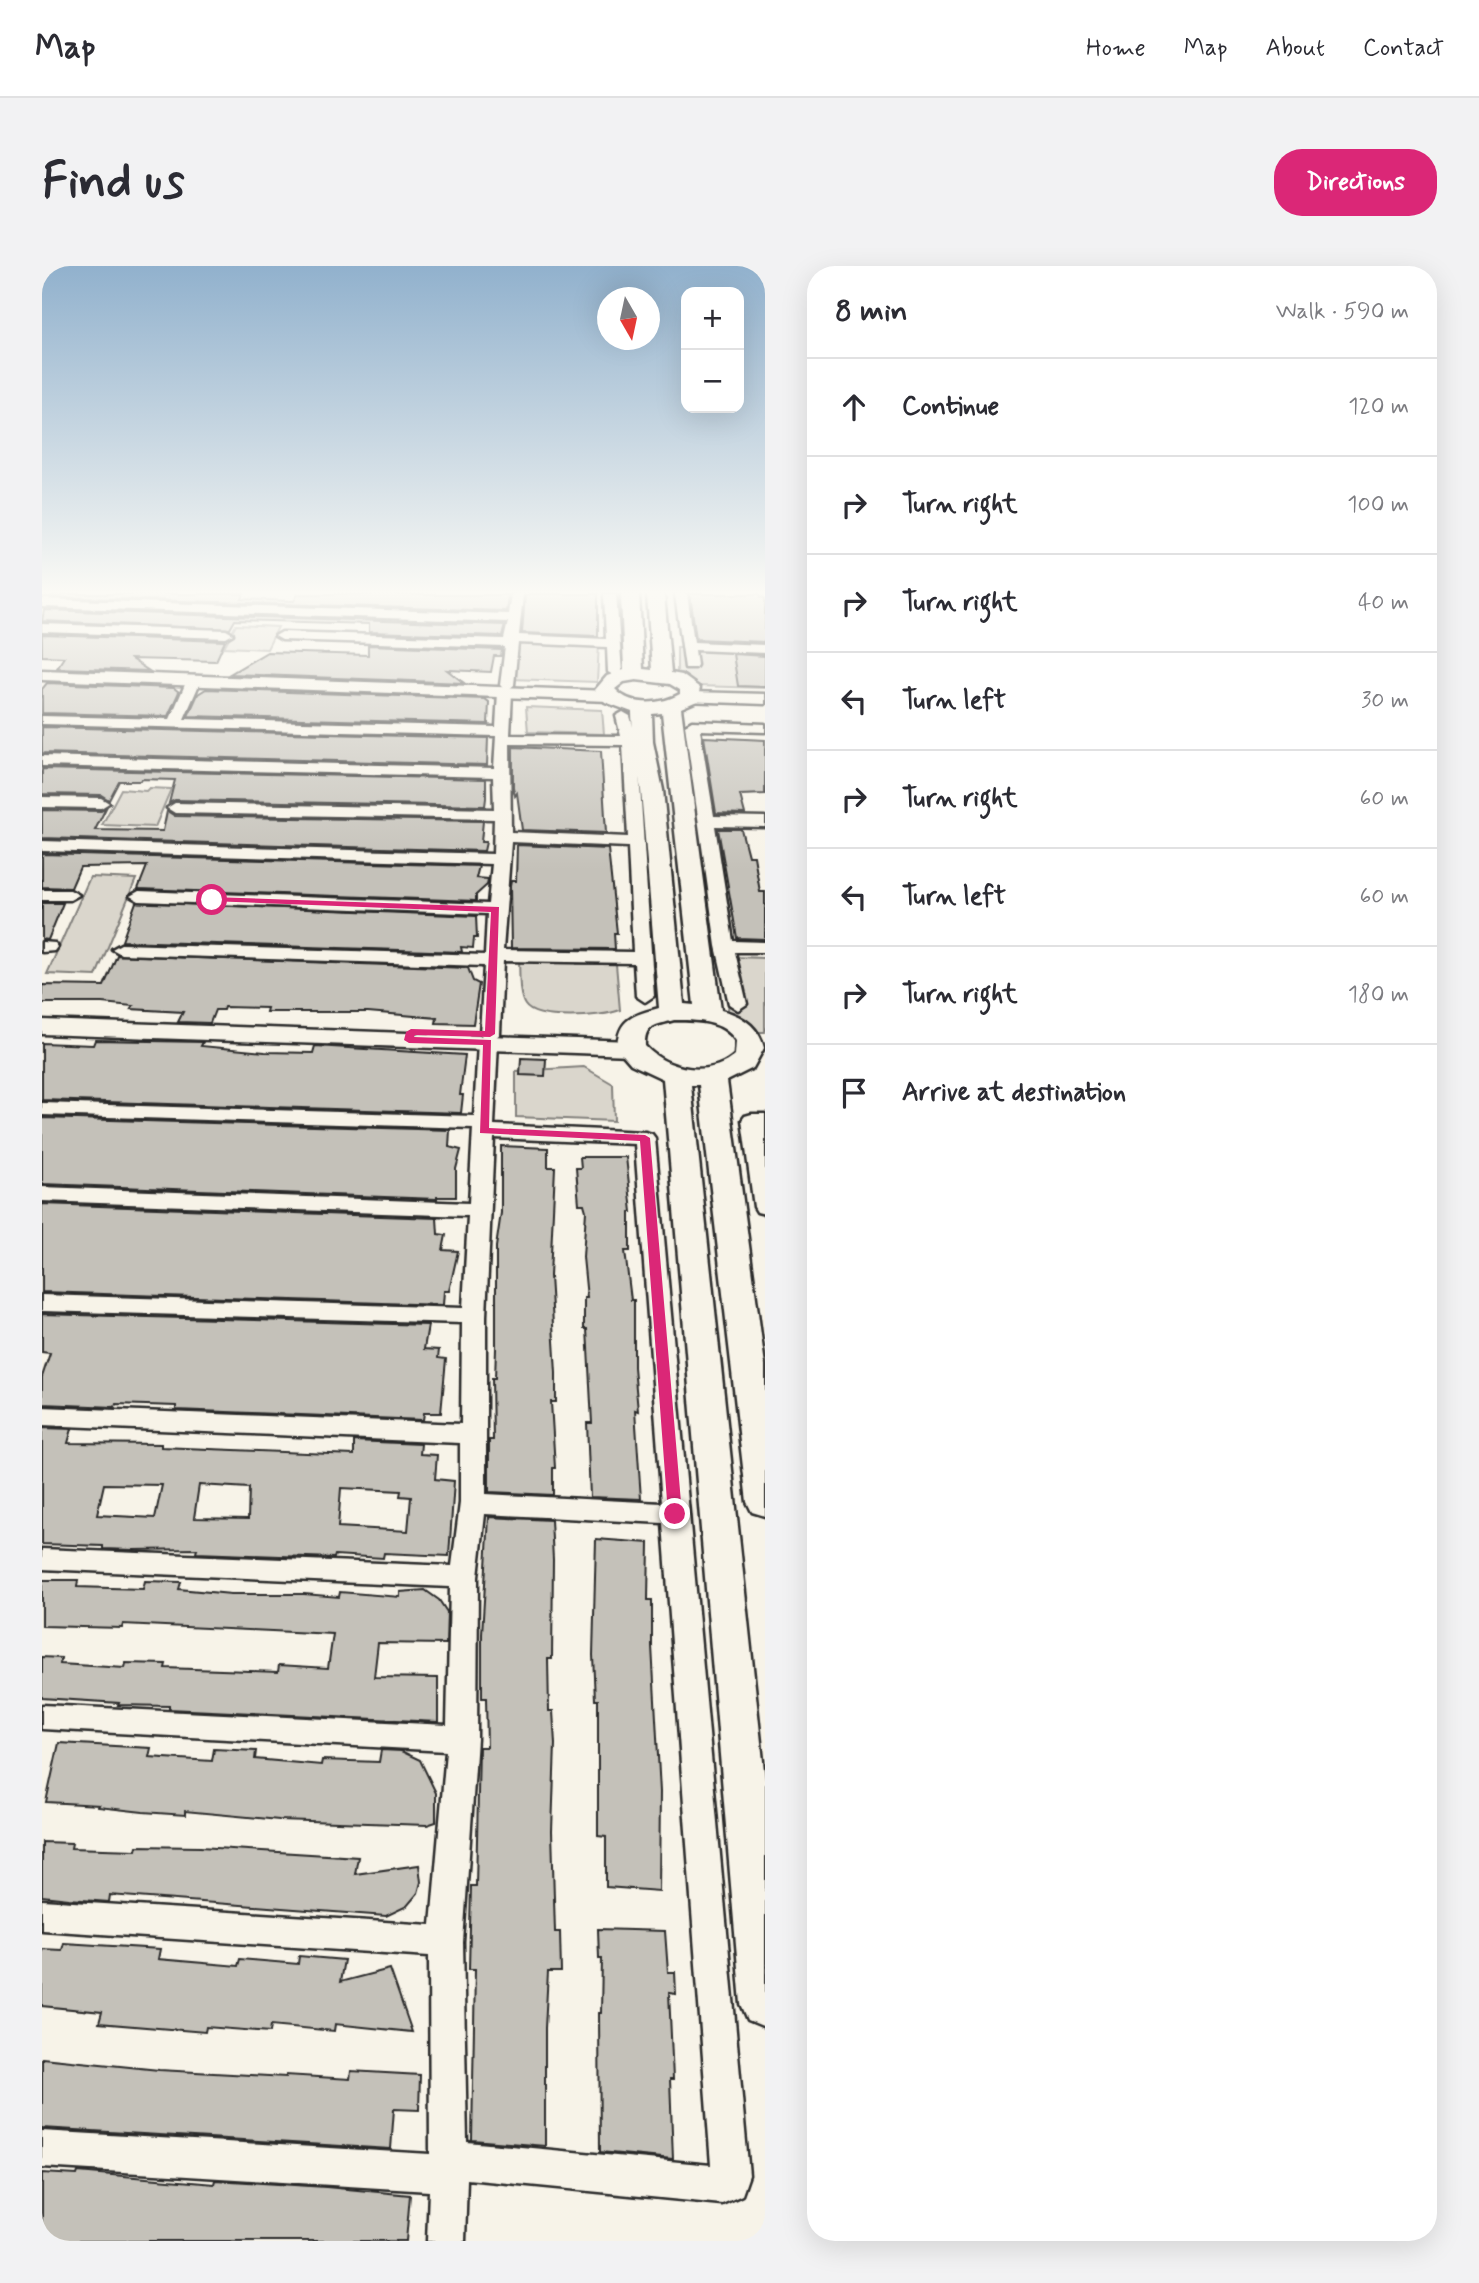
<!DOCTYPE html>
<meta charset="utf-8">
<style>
body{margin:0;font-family:Mynerve,sans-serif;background:#f2f2f3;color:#2b2b33}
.controls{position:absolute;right:21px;top:21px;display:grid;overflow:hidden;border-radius:14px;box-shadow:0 7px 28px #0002}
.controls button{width:63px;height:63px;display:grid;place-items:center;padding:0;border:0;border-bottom:2px solid #e1e1e2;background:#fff;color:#2b2b33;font:35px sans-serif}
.compass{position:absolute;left:555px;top:21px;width:63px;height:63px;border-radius:50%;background:#fff;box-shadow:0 7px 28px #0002;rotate:171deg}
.stop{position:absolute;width:21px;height:21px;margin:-16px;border:5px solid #db2777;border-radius:50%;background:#fff}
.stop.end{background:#db2777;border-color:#fff;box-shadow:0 2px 7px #0008}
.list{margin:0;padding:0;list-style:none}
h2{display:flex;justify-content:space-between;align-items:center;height:91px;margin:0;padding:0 28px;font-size:30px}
h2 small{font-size:23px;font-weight:400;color:#7c7c81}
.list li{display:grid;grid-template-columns:46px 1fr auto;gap:21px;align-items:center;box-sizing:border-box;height:98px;padding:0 28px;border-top:2px solid #e1e1e2}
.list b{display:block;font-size:26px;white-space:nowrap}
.list em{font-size:23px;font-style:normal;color:#7c7c81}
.icon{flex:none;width:38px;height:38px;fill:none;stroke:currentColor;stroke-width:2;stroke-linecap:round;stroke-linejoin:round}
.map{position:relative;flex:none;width:723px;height:1975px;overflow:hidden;border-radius:28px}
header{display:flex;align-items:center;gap:42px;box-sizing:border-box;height:98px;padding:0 35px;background:#fff;border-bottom:2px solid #e1e1e2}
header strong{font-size:33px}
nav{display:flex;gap:38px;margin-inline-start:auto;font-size:24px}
.intro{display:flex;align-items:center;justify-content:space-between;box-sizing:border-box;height:168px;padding:0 42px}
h1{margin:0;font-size:49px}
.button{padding:18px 32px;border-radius:28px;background:#db2777;color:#fff;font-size:24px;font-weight:700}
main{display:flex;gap:42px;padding:0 42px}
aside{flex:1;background:#fff;border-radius:28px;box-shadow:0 7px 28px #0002}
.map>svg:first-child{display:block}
.green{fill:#dad6cc;stroke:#82807c;stroke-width:2}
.building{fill:#c4c1b9;stroke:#2b2b2b;stroke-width:2;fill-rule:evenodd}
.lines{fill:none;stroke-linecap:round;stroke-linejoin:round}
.minor-casing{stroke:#2b2b2b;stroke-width:5}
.tertiary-casing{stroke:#2b2b2b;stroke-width:5}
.secondary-casing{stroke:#2b2b2b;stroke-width:5}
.minor{fill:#f7f3e8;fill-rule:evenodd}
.tertiary{fill:#f7f3e8;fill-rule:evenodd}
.secondary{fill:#f7f3e8;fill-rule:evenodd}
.route{fill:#db2777}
</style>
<header>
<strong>Map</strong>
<nav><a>Home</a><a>Map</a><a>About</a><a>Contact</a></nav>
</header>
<div class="intro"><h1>Find us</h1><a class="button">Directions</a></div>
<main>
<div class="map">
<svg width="723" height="1975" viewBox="0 0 723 1975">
<rect width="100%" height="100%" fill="#f7f3e8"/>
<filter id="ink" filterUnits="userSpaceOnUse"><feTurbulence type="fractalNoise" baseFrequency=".0143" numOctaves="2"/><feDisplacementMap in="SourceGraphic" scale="14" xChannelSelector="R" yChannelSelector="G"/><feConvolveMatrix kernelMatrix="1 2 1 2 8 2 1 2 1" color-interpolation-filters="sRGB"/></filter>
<g filter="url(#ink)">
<g class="green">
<path d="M194,359l42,2 -11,22 -43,-2z"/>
<path d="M474,374l83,3 -2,39 -86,-3z"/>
<path d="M635,381l88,3v38l-68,-2 -20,-12z"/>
<path d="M484,441l76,3 2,24 -76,-2z"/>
<path d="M107,522l22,1 -16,38 -53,-2 19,-36 25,2z"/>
<path d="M48,611l46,2 -40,97 -49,-2z"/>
<path d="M524,691l10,1 1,6h39l4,46c-17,7 -84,12 -95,-5 -7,-10 -5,-32 -6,-44l47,2z"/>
<path d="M691,691l32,1v74h-6l-31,-22z"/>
<path d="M542,801l29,17 1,37 -98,-4v-46z"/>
</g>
<g class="building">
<path d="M11,328h191l-2,5 52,2 4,-7 210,1 -2,16 -454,-14z"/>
<path d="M487,328h69v42l-76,-3 3,-37z"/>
<path d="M648,328h70l1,3 4,1v44l-69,-3z"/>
<path d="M2,344l461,15 -3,11 -133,-4v-8l-134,-4 -5,9 -188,-8z"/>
<path d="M0,369l183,6 -9,20 -85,-2 18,12 -92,-3 7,-11 -22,-1z"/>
<path d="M326,379l134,5 -1,6h-7l-3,16 -44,-2 17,13 -234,-9 37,-22 101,3z"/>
<path d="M691,388l32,2v31l-27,-1z"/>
<path d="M5,417l127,5 5,4 -11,24 -126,-3v-24z"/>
<path d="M164,423l279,10 4,3 -1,22 -300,-8 10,-22z"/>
<path d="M0,461l446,11 -1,27 -445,-12z"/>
<path d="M662,471l61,3v54l-25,1 5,19 -29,-1z"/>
<path d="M471,481l88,4 5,82 -84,-3 -5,-37 -2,3 -2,-9z"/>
<path d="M0,503l444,10v19l-1,8 -310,-6 -6,3 6,-23 -34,-1 -1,2h-21l-10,19 -8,-5 -59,-1z"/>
<path d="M64,542l-11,22 68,1 4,-20 8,5 308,5 -2,21h5l-2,9 -442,-13v-28l59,1z"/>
<path d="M676,563h23l7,27h6l6,36h5v47l-28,-1z"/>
<path d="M475,579l91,4 9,84h-3l1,16 -104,-1 -1,-62 1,-5h5z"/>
<path d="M0,588l437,12 -3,12 12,1 -1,6 -11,10v6l-338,-12 9,-23 -67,1 -9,21 -29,-1z"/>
<path d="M94,636l340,14 1,22h-3l-1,10 -12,-1 1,5 -340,-11z"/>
<path d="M0,637h21l-15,37 -6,-1z"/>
<path d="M75,689l351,13 5,13 6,3 -6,40 -37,-1 1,-5 -69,-6h-102l1,-4 -43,-1 -1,3h-8l-5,13 -32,-1 5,-10 -52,-3 2,-3 -31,-3h-60v-18l62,1z"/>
<path d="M53,774l108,2 -2,4 64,6 48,1 2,-7 150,9 -5,40h3l-2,18 -419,-13v-57l51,2z"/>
<path d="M479,792l25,1 -1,17 -25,-1z"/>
<path d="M0,852l408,12 -1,17 12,3 -5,19v28h-19v2l-395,-15z"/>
<path d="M459,880l47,2v19h7l-5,109 6,97v29h-5l4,66h-2v27l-64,-3v-52h4l-1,-62h3l1,-29v-102l5,-34z"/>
<path d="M538,891h46l6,55h-2v39h-5l6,49h3v67l4,44 -3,-1 6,89 -51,-2 -3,-74h5l-5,-94h-3v-31h3l-4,-41 3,-46 -2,-7h-5l-3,-36h5z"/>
<path d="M0,938l395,14 1,16 8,1 -3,15 15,1 -9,40h-5l-1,14 -401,-13z"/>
<path d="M0,1048l386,11 -4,24 15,1 -1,8 8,1 -5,54h-17l-1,7 -247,-10v-4l-60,-2 -1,3 -73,-3v-27l8,-24 -8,-1z"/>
<path d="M0,1162l30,1 -4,14 93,1v3l193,8v-14l67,3 -1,10 17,1 -2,24 19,2 -5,75 -65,-3 -1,5 -48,-3 -1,3 -138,-5 1,-4 -64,1 -30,-1v-3l-61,-2zM62,1218l58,1 -7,33 -58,-3zM157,1219l50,3 -1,31 -54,-1zM299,1222l60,3 -1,5 11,1 -3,34 -70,-4z"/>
<path d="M447,1251l62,3 2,40 -1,99h-4l1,52h4l2,33 -3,87 3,101h5l1,40h-13l-3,56v118l-73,-6 3,-171h-6l2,-83h5l3,-139h8l-1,-49h-4v-64z"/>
<path d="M554,1273l53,4 -1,57h4v46l8,146 -1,99 -53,-4v-50l-8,-1v-136h-3l-2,-45z"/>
<path d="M0,1314h36l-1,7 66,2 2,-8 36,1 -2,7 52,5h73l35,3 1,-5 60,5v-5l25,-2 14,10 8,12 -1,32 -68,-1 -4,34 64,1v44l-269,-13v-3l-51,-1 1,-2 -77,-5v-41l19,1 -1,6 65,4 1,-5 40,1 -1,4 113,4 1,-7 49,3 5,-34 -210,-10 -1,4 -80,-2z"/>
<path d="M17,1477l92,5 -2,9 63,4 2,-12 42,2 -1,8 66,6 1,-5 57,2 2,-12 20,1 19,9 16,33v29l-9,3 -148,-5 -94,-9v4l-42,-3 -45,-5 1,-2 -53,-3z"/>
<path d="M0,1576l30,1 -1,5 65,2 1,-4 63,1 158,10 -3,17 64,-9 2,17 -3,11 -11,13 -21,10 -276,-21 -1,7 -40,-3 -27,-3z"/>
<path d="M556,1663l67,2 3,41h7l1,22 -7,-1 4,86h-3l3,80 -73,-7 -1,-139h2l1,-55h-3z"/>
<path d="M22,1677l96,6 -2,10 80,7 2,-7 58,5 1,-8 45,4 -4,22 50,-13 22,63 -77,-8 -1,7 -63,-6 -1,7 -64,-5 -1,5 -106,-9 3,-11 -60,-6v-57l20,1z"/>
<path d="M0,1792l117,12 127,7v-2l64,4 1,-8 69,4 -1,35 -25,-1 -3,40 -349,-21z"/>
<path d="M36,1906l136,12 1,-4 111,7 84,8 -4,46h-364v-68l35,2z"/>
</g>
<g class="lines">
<g class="minor-casing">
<g id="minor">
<path d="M469,328h12l-4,41 87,4 -2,-45h12l6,78 -2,3 -5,1 -7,-4 -1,-25 -89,-4 -4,42 -5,4 3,3 -2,43 111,1 -5,-20 7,-4 7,4 7,25 17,255 -9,6 -9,-6 -2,-33 -131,-2 -3,73 -5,4 3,4 -4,83 151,7 7,2 3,4 94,1037 -7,20 -20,9 -255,-25 -2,62h-38l2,-50 -387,-24v-36l388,23 -1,-198 -387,-26v-30l389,25 15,-174 -404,-22v-24l405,20 3,-138 -408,-18v-20l410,17 8,-63v-60l-418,-18v-18l419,17 1,-101 -420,-12v-16l421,13 5,-92 -426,-15v-14l427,16 4,-75 -431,-13v-12l432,13 4,-74 5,-5 -3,-3 4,-68 -363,-12 -9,-5 9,-5 364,11 2,-41 -348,-13 -9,-5 9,-5 349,13 4,-40 -450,-13v-10l451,13 1,-35 -319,-6 -8,-5 8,-5 319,6 -1,-32 -451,-11v-10l452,12 2,-32 -454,-12v-8l128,3 17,-39 7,-4 7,4 -17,39 312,8 2,-35 5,-4 -3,-3 5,-38 -223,-7 -7,-4 7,-4 222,7 4,-17 -466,-15v-8l466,15zM468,478l113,1 5,92 -117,-5zM469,576l117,5 5,105 -130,-2zM452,872l141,6 27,359 -176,-9v-178zM443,1248l178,9 48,642 -244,-23 -4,-200 14,-203 1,-162z"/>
<path d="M633,328h12l7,48 71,3v8l-70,-3 2,15 -2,3h-10z"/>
<path d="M0,358l184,6 7,4 -7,4 -184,-6z"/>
<path d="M650,455l73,3v8l-65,-2 14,86 51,1v10l-50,-1 18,115 32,1v10h-30l12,52 -9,6 -9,-6 -13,-58 -31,-221z"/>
<path d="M0,531l59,1 8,5 -8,5 -59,-1z"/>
<path d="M0,624h28l9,5 -9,5h-28z"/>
<path d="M0,676l13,1 3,4 -3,4 -13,1z"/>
<path d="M710,848h13v100l-8,-2 -3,-5 -12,-87 3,-4z"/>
</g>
</g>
<g class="tertiary-casing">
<g id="tertiary">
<path d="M0,404l567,21 9,5 -9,5 -567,-21z"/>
<path d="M648,426l75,2v10l-81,-3 -3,-4 3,-4z"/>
<path d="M0,754l589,21 8,2 4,5 -4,5 -8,2 -589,-21z"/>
</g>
</g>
<g class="secondary-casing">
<path id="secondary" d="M579,328h18l4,75 9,1 -5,-76h17l7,79 11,2 18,13 -3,13 -16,7 40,302c20,5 38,16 43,38l-11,20 -26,13 38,284v151l-13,-4 -5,-10 -48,-417h-8l74,695v247l-17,-7 -7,-16 -78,-925 -32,-15 -14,-16c1,-30 17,-33 42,-40l-18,-218 -8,-48 -1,-30 -27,-10 -10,-12 12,-14 17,-6zM594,414l34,4 10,6v4c-19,11 -49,13 -65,-5l9,-7zM620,447l32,292 -10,-1 -21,-214 -10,-48 -1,-28zM632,754c22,0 49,0 62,21l-1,14c-25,23 -68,15 -90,-9 -1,-22 10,-20 29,-26z"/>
</g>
<use href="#minor" class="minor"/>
<use href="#tertiary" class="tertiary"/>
<use href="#secondary" class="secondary"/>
</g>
</g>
<linearGradient id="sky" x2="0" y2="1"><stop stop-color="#91b1cd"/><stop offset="0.54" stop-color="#fbfaf5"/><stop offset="1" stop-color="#fbfaf5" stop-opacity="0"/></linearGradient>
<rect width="723" height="604" fill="url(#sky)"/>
<path class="route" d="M170,631l287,10 -4,127 -5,3 -75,-2 -1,2 77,3 -2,88 156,7 5,3 32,376 -2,3h-10l-2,-3 -28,-373 -160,-8 3,-88 -74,-2 -5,-3 2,-8 5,-3 74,2 6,-119 -282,-11z"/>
</svg>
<div class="controls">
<button>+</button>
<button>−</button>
</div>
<svg class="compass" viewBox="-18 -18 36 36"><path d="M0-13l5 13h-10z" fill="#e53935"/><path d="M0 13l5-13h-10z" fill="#7c7c81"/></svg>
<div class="stop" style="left:170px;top:634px"></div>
<div class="stop end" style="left:633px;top:1248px"></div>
</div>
<aside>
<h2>8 min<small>Walk · 590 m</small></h2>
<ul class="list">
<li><svg class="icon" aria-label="ahead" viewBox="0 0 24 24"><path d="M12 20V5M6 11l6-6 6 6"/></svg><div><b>Continue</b></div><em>120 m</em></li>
<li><svg class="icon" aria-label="right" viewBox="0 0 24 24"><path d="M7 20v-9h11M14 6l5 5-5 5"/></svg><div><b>Turn right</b></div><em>100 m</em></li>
<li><svg class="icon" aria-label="right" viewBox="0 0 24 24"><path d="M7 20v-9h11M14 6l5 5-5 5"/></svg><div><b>Turn right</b></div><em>40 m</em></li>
<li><svg class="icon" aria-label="left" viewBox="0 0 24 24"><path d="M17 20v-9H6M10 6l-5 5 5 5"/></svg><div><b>Turn left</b></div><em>30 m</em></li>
<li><svg class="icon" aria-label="right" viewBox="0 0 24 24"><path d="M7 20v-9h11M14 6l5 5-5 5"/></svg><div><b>Turn right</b></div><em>60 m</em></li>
<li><svg class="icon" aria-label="left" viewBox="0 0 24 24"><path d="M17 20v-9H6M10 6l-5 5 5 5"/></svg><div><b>Turn left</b></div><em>60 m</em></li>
<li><svg class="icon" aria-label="right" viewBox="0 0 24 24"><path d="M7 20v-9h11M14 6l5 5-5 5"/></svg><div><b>Turn right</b></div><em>180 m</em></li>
<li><svg class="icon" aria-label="arrive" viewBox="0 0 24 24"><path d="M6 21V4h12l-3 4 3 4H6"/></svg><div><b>Arrive at destination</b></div></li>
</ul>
</aside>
</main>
